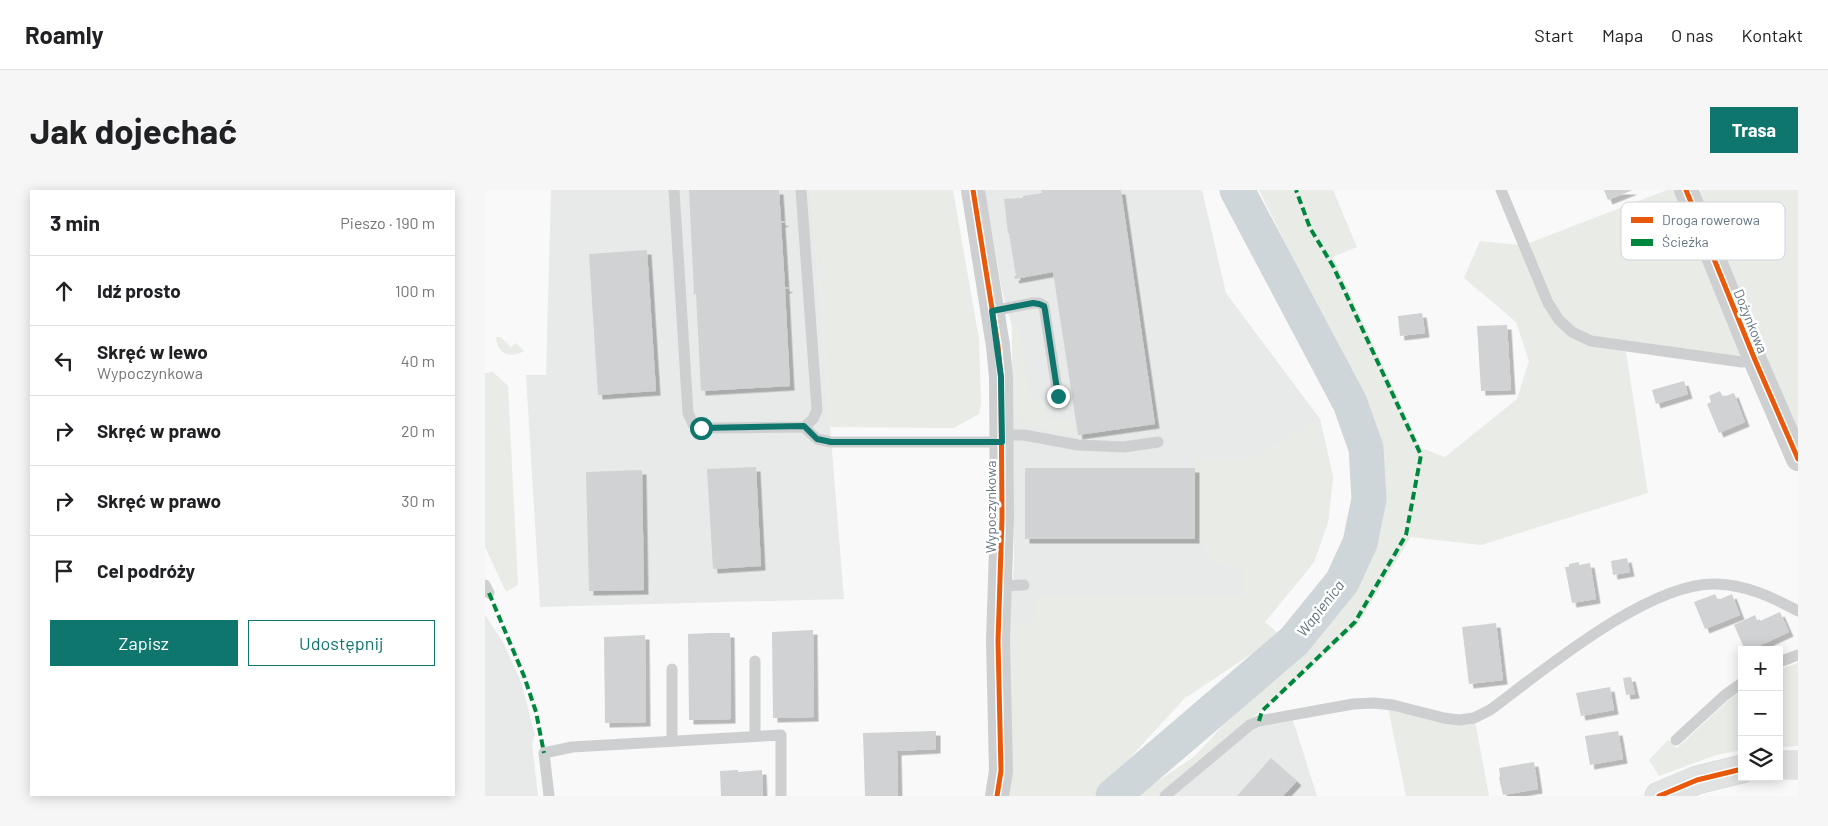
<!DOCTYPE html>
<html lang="pl">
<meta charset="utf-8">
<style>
body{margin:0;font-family:Barlow,sans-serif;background:#f6f6f6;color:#202124}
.controls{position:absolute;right:15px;bottom:15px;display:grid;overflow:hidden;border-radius:0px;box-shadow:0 2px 12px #0003}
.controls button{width:45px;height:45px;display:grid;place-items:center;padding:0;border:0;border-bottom:1px solid #e0e0e0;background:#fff;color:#202124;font:25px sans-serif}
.stop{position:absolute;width:15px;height:15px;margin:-11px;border:4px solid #0f766e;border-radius:50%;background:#fff}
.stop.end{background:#0f766e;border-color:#fff;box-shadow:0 1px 5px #0008}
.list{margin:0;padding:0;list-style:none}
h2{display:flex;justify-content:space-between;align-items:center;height:65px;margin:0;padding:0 20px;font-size:21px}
h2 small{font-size:16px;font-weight:400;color:#757577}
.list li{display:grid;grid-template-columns:32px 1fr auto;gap:15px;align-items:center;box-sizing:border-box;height:70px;padding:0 20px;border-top:1px solid #e0e0e0}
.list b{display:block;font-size:19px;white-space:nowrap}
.list p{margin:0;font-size:16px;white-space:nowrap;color:#757577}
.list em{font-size:16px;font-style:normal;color:#757577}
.actions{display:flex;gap:10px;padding:15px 20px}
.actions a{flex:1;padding:11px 0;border:1px solid #0f766e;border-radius:0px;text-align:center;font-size:18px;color:#0f766e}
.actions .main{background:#0f766e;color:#fff}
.icon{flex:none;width:28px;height:28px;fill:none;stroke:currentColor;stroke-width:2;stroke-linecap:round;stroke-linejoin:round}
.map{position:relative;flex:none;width:1313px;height:606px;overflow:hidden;border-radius:0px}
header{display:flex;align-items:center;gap:30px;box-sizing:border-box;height:70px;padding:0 25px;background:#fff;border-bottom:1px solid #e0e0e0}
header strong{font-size:24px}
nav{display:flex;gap:28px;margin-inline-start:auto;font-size:18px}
.intro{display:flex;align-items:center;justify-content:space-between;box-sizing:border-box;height:120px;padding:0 30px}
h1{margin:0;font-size:35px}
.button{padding:12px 22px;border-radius:0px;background:#0f766e;color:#fff;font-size:18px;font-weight:700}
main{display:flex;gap:30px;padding:0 30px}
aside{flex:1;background:#fff;border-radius:0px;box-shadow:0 2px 12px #0003}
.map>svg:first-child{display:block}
.built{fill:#e8e9e9}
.green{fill:#e8ebe6}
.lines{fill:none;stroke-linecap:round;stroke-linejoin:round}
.river{stroke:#ced6d9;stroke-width:35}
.building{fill:#d0d2d3;filter:url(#shadow)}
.secondary-casing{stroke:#d5d6d7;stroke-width:29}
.lane{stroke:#cecfd0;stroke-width:11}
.street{stroke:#cecfd0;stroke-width:24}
.secondary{stroke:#e1e2e2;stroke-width:28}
.quiet{stroke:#00873e;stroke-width:4;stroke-dasharray:8 4;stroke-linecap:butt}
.cycleway-casing{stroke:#fff;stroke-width:8}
.cycleway{stroke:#e8590c;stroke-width:5}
.route{stroke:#0f766e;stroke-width:6}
.labels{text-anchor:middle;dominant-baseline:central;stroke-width:5;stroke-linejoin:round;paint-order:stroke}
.street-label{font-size:14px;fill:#657683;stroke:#fff}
.water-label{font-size:15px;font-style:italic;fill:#60757c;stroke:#fff}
.key{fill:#fff;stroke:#d1d6da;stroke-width:1}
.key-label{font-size:14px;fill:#657683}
</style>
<header>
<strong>Roamly</strong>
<nav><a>Start</a><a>Mapa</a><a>O nas</a><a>Kontakt</a></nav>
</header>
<div class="intro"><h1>Jak dojechać</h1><a class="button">Trasa</a></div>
<main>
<aside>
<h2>3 min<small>Pieszo · 190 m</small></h2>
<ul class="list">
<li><svg class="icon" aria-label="ahead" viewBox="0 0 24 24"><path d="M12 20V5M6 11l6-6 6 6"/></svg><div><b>Idź prosto</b></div><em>100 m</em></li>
<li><svg class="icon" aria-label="left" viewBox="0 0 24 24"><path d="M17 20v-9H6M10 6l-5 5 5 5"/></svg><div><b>Skręć w lewo</b><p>Wypoczynkowa</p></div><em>40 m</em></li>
<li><svg class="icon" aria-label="right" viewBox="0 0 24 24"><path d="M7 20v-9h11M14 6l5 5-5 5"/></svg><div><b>Skręć w prawo</b></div><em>20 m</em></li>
<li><svg class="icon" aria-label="right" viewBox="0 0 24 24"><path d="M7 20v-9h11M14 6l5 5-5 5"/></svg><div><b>Skręć w prawo</b></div><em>30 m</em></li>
<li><svg class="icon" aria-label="arrive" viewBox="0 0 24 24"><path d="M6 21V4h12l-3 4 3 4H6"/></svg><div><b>Cel podróży</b></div></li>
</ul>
<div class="actions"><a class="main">Zapisz</a><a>Udostępnij</a></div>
</aside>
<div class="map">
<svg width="1313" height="606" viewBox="0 0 1313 606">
<defs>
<filter id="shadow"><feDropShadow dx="4.5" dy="4.5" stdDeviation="0" flood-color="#0004"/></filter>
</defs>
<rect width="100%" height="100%" fill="#f9f9f9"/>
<g class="built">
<path d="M66,0h260l33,409 -304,8 -14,-232h20z"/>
<path d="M500,0h217l24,103 94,126 13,58 -5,45 -14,40 -50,61 -258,1 8,-55 -2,-243 -10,-35z"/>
<path d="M0,425l19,29 17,38 14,53 -3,8 6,53h-53z"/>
<path d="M807,527l25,79h-147l82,-66 19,-8z"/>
</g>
<g class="green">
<path d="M326,0h142l26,149 2,65 -2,10 -25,14 -124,-1z"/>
<path d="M774,0h74l24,57 -24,10 88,191 24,9 72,-58 12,-38 -13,-39 -52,-44 16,-37 40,4 24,61 46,39 36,7 22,141 -167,52 -70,-8 -54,88 -83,77 -16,11 -98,83h-24l59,-40 53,-58 54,-51 68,-91 10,-32 1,-76 -15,-50 -67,-127z"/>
<path d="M1182,0h14l65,163 -7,4 -147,-19c-12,-6 -24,-12 -32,-23 -14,-19 -22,-49 -31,-72z"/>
<path d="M1217,0h96v259l-105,-255z"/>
<path d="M534,134l12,78 13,-1 4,19 24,-1 2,18 -50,-13v-3l-11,-10 -1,-85z"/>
<path d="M11,147h4l11,10 5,-4 8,8c-14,8 -27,3 -28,-14z"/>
<path d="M8,182l15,14 10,199 -12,7 -21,-45v-174z"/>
<path d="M835,229l13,58 -5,45 -14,40 -49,60 15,13 -95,63 -90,98h-90l1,-172h29v-29l209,1v-28l-18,-1 -18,-7 -5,-10 -3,-11h-5v-82h58z"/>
<path d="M1313,473v83l-19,1v-77z"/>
<path d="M1257,501v59l-26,5 -57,21 -10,-16 19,-20 9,8 54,-50z"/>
<path d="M903,518l87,13 14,75h-83z"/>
</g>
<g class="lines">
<path class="river" d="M628,606l181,-155 48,-59 18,-39 9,-44 -3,-51 -16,-45 -113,-213"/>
</g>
<g class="building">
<path d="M204,0h90l2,31 4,1 -4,1 4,64 4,1 -4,1 5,97 -89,5 -5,-97 -3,1 1,-2z"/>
<path d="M556,0h80l34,234 -77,11 -25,-163 -38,7 -1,-3h2l-7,-43h-1l-4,-34 19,-1v-2l19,-3z"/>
<path d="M1119,0h29l-25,10z"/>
<path d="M162,60l9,141 -58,4 -9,-141z"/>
<path d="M937,123l3,20 -25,3 -2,-20z"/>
<path d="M1022,135l4,65 -30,1 -4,-65z"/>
<path d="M1199,191l4,13 -32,10 -4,-14z"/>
<path d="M1235,201l3,6 11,-4 11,29 -26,11 -12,-29 4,-2 -2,-6z"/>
<path d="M271,277l5,99 -48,3 -6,-100z"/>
<rect x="540" y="278" width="170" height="71"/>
<path d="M157,280l2,120 -55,1 -3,-119z"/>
<path d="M1142,368l3,14 -17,3 -2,-14z"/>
<path d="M1094,372v3l11,-2 6,36 -24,4 -7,-36h4v-3z"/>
<path d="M1230,404l3,6 14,-6 8,21 -35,14 -11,-27z"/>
<path d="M1295,422l9,20 -39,18h-5l-11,-25 21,-10 3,7z"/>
<path d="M1011,433l7,57 -34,4 -7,-57z"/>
<path d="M328,440l1,87 -41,1 -1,-86z"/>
<path d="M226,443h19l1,86 -42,1 -1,-86z"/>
<path d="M160,445l1,87 -41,1 -1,-86z"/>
<path d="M1146,487l4,17 -9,1 -3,-17z"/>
<path d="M1125,497l4,23 -33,6 -5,-23z"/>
<path d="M451,541v18l-39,2 1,45h-33l-2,-63z"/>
<path d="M1133,541l5,28 -33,6 -5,-29z"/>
<path d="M786,568l26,23 -14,15h-46z"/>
<path d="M1049,572l4,27 -35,6 -4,-17 1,-2 -1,-8z"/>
<path d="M253,580v2l24,-2 1,26h-42l-1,-25z"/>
</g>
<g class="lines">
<g class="secondary-casing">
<g id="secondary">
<path d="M1294,575h19"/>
<path d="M1174,606l38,-16 45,-11"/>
</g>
</g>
<g class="lane">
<path d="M189,0l14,223 5,11 8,4 103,-1 9,-8 4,-9 -16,-220"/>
<path d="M1016,0l47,113 11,17 13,12 19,9 151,21 13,-2"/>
<path d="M507,121l41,-8h6l5,3 14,90"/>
<path d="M319,237l13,12 14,3h171"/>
<path d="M517,245h22l54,10 46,2 34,-5"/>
<path d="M0,395l4,8"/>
<path d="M515,396l24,-1"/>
<path d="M270,471v75"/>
<path d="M1294,472l19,-7"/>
<path d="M187,479v72"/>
<path d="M1191,550l49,-45 17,-12"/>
<path d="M64,606l-5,-43 28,-6 209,-12v61"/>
<path d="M680,606l85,-71 9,-4 94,-17 21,-1 19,2 51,13 15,2 15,-2 16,-8c54,-40 159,-128 226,-126 31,1 56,13 82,27"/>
</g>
<g class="street">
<path d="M488,0l25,156 3,31 1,141 -4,123 3,130 -4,25"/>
<path d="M1201,0l69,170 43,99"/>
</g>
<use href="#secondary" class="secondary"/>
<g class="quiet">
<path d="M4,403l35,83 12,36 8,41"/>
<path d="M774,531l3,-10 93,-89 51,-87 15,-80 -88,-189 -23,-38 -14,-38"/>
</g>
<g class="cycleway-casing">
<g id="cycleway">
<path d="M488,0l25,156 3,31 1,141 -4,123 3,130 -4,25"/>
<path d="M1201,0l69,170 43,99"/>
<path d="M1174,606l38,-16 45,-11"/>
</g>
</g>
<use href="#cycleway" class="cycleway"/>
</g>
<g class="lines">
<path class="route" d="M216,238l103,-2 13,13 14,3h171l-1,-65 -9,-66 41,-8 6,1 5,2 1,4 13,86"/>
</g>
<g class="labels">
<g class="street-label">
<text transform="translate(1266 131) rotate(68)">Dożynkowa</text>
<text transform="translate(505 317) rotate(-90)">Wypoczynkowa</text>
</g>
<g class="water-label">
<text transform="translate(835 418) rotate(-52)">Wapienica</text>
</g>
</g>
<rect x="1136" y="12" width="164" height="58" rx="8" class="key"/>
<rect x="1146" y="27" width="22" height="6" fill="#e8590c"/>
<rect x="1146" y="49" width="22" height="7" fill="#00873e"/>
<g class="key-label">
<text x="1177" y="35">Droga rowerowa</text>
<text x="1177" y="57">Ścieżka</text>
</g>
</svg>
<div class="controls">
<button>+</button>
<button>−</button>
<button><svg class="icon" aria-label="layers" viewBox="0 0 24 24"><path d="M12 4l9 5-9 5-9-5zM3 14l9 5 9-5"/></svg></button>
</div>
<div class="stop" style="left:216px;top:238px"></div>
<div class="stop end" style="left:573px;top:206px"></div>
</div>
</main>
